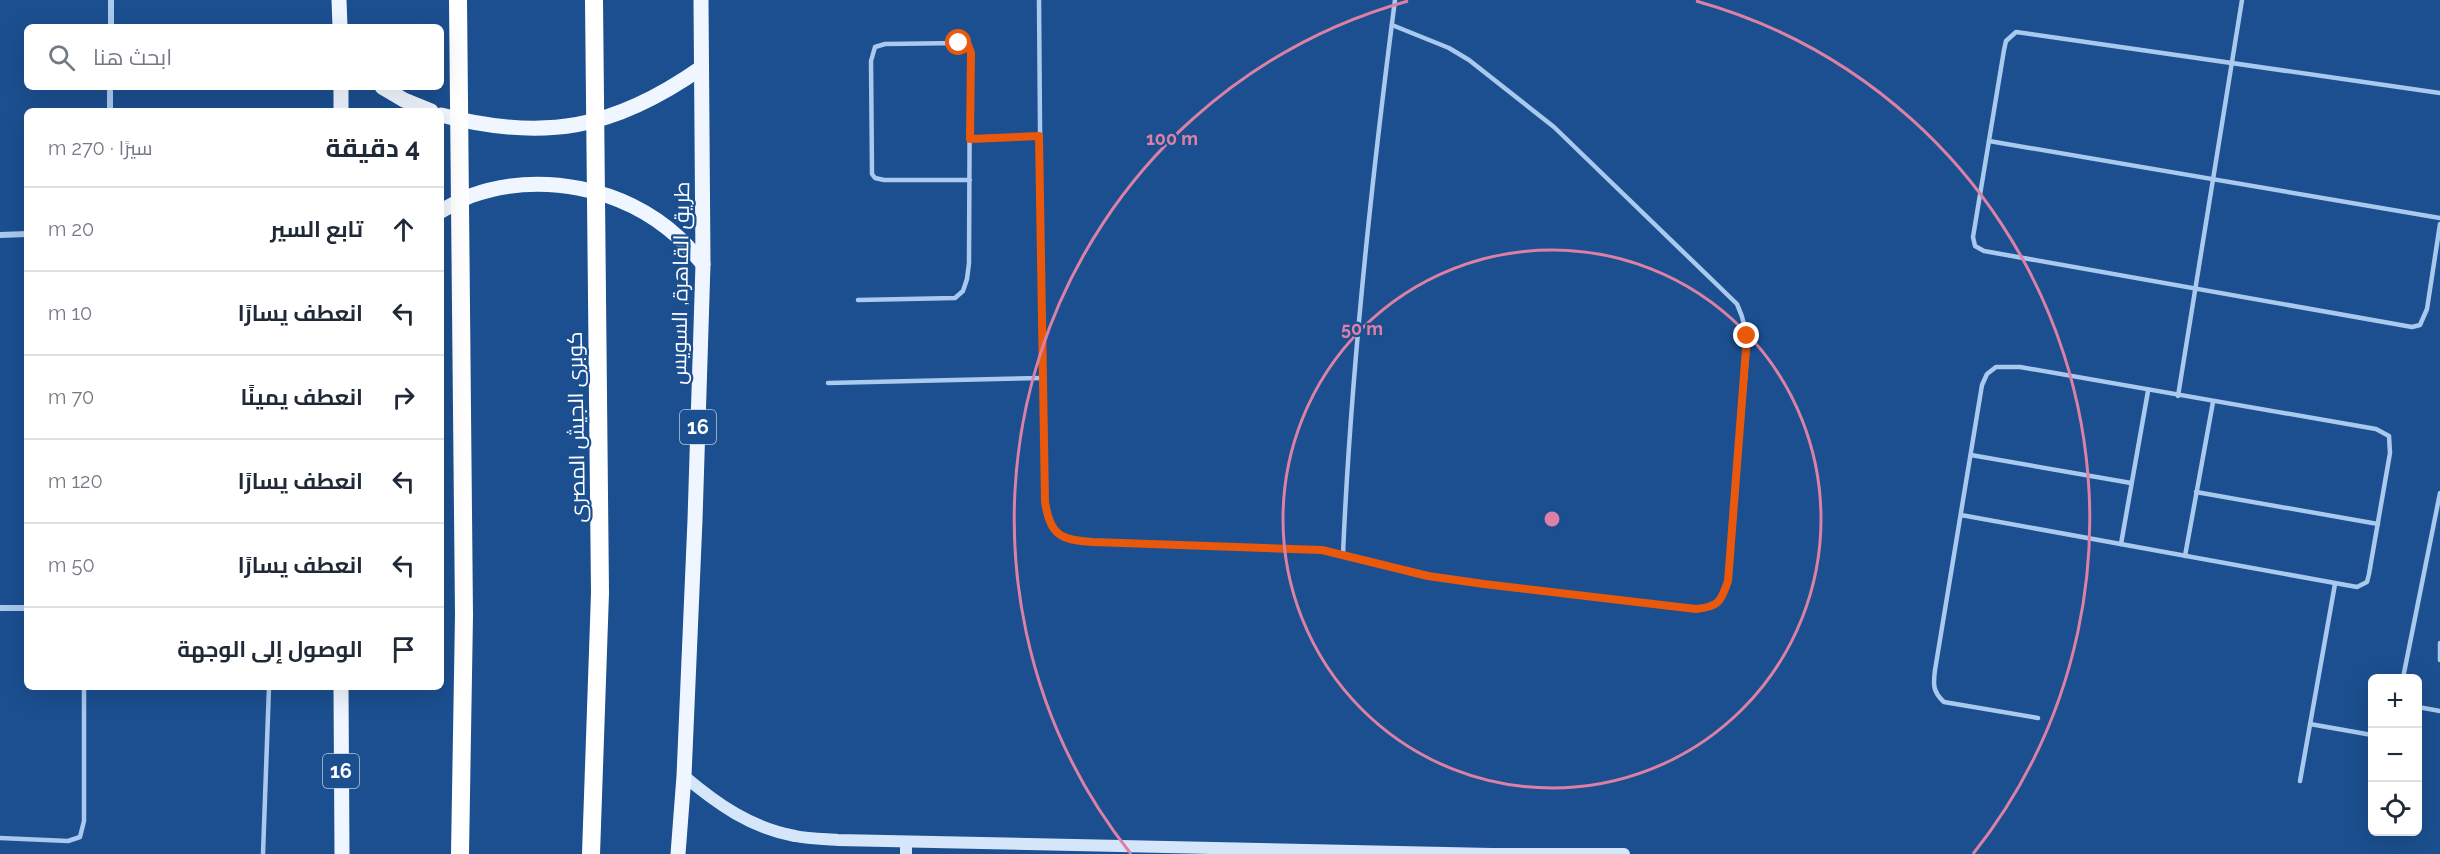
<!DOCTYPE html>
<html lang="ar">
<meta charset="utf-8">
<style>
body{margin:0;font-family:Raleway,Cairo,sans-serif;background:#f2f2f3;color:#1f2937;direction:rtl}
.controls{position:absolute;right:18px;bottom:18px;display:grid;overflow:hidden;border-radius:9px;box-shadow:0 6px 24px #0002}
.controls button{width:54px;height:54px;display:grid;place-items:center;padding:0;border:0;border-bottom:2px solid #e0e1e3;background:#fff;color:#1f2937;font:30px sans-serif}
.stop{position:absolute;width:18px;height:18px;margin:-14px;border:4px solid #ea580c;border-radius:50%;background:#fff}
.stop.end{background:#ea580c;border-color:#fff;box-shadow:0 2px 6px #0008}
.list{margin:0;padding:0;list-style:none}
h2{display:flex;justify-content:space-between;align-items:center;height:78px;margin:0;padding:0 24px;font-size:26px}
h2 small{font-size:20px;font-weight:400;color:#747a83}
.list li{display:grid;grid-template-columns:39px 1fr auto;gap:18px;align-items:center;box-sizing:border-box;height:84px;padding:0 24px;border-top:2px solid #e0e1e3}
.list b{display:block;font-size:22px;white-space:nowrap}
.list em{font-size:20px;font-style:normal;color:#747a83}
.icon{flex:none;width:33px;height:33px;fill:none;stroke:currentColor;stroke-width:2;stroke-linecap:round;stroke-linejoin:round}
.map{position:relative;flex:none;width:2440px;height:854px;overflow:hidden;direction:ltr}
.search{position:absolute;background:#fff;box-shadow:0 6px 24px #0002;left:24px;top:24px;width:420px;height:66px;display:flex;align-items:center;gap:15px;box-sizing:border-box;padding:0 21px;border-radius:9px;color:#747a83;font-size:22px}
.panel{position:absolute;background:#fff;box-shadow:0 6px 24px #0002;left:24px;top:108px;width:420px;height:582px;border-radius:9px;direction:rtl}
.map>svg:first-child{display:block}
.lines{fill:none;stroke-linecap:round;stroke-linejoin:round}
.lane{stroke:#a9c9ee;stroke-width:4.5}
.street{stroke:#a9c9ee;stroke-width:6}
.secondary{stroke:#d6e6fa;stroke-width:12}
.primary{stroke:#f0f6ff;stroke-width:15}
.highway-bridge{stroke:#fff;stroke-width:18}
.route{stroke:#ea580c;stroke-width:8}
.ring{fill:none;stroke:#dd80a5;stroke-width:3}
.labels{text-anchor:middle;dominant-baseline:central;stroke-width:4.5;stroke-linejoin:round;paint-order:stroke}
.shield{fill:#1b4f8f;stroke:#bbcadd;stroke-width:1.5}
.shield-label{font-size:20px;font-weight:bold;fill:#fff}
.street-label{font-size:21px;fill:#fff;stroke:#1b4f8f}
.centre{fill:#dd80a5;stroke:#1b4f8f;stroke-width:3}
.ring-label{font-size:18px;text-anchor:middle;font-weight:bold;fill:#dd80a5;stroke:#1b4f8f;stroke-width:4.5;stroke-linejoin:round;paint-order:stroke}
</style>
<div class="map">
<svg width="2440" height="854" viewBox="0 0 2440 854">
<rect width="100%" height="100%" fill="#1b4f8f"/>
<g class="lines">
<g class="lane">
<path d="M1039,0l3,378 3,124c5,33 15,38 48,40l229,8 106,26 56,8 212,25 20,-4 8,-12 4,-12 19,-227c0,-19 -2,-33 -10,-50l-183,-177 -85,-67 -20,-12 -57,-23"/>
<path d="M2440,93l-424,-61 -10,9 -2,9 -31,187 2,9 9,5 428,76 8,-2 7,-16 13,-85"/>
<path d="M970,139l69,-3"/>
<path d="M1989,141l451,77"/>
<path d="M858,300l97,-2 8,-7 4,-12 2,-16 1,-215 -2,-3 -9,-2 -74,1 -10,3 -4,14 1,113 3,4 9,2h86"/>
<path d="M828,383l214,-5"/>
<path d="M2178,396l64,-396"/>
<path d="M1971,455l160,28"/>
<path d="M2196,492l182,32"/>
<path d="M1961,515l396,72 10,-5 2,-8 21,-121 -1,-17 -13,-7 -356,-62h-24l-9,7 -5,11 -47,285c-2,15 -2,22 9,32l94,16"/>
<path d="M2121,544l27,-153"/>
<path d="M1343,554c8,-186 28,-370 52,-554"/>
<path d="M2185,556l28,-154"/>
<path d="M2440,643v17"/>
<path d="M2403,678l37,-185"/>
<path d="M2418,707l22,4"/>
<path d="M2310,724l62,11"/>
<path d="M2300,781l35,-197"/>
<path d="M0,838l68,3 12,-4 4,-16v-134"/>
<path d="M263,854l6,-167"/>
</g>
<g class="street">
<path d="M111,27v-27"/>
<path d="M110,111v-24"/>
<path d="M0,235l27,-1"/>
<path d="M0,608h27"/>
</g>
<g class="secondary">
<path d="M684,776c33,28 67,52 111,60 14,3 29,3 43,4l654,14h132"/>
<path d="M906,854v-12"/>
</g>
<g class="primary">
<path d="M339,0l1,27"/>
<path d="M341,87v24"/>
<path d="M382,87l22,13 27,11"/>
<path d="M441,115c103,27 173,14 260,-47"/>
<path d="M441,211c10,-5 19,-11 29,-15 70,-25 153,-9 208,41 9,8 17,18 25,27"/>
<path d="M341,687l1,167"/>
<path d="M678,854l6,-78 11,-256 8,-256 -2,-264"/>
</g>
<g class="highway-bridge">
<path d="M458,0l6,615 -4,239"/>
<path d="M591,854l9,-261 -6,-593"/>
</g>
</g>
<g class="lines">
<path class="route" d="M959,43l9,2 3,8 -1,86 69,-3 6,366c5,33 15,38 48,40l229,8 106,26 56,8 212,25c22,-2 25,-7 32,-28l19,-245"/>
</g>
<g class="ring">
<circle cx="1552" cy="519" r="269"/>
<path d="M1131 854A538 538 0 0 1 1408 1M1696 1A538 538 0 0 1 1973 854"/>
</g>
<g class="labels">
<g class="shield">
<rect x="680" y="410" width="36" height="34" rx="4.5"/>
<rect x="323" y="754" width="36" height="34" rx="4.5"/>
</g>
<g class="shield-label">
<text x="698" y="427">16</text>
<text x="341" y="771">16</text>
</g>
<g class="street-label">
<text transform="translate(680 283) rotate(-89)">طريق القاهرة, السويس</text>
<text transform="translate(576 427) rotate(-91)">كوبرى الجيش المصرى</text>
</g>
</g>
<circle cx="1552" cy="519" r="9" class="centre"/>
<g class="ring-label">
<text x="1172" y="145">100 m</text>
<text x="1362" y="335">50 m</text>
</g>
</svg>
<div class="controls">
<button>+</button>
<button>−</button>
<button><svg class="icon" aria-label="locate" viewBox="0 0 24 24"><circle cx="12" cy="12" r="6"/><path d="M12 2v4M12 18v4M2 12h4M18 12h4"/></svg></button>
</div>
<div class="stop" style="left:959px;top:43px"></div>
<div class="stop end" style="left:1747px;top:336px"></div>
<div class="search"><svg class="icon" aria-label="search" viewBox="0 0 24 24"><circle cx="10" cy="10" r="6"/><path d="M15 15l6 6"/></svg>ابحث هنا</div>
<section class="panel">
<h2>4 دقيقة<small>سيرًا · 270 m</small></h2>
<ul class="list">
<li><svg class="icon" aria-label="ahead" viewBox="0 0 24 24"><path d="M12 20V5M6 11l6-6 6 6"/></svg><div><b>تابع السير</b></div><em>20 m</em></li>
<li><svg class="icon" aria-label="left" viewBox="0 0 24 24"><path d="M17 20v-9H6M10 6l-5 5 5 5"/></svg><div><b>انعطف يسارًا</b></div><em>10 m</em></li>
<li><svg class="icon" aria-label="right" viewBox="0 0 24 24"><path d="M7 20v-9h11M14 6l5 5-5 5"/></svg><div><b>انعطف يمينًا</b></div><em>70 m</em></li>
<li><svg class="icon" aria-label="left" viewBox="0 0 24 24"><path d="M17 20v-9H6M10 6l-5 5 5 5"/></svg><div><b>انعطف يسارًا</b></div><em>120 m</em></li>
<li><svg class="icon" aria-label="left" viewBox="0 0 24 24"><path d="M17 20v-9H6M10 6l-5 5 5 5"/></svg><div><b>انعطف يسارًا</b></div><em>50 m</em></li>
<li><svg class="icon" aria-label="arrive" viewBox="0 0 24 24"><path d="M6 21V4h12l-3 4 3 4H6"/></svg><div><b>الوصول إلى الوجهة</b></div></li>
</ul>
</section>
</div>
